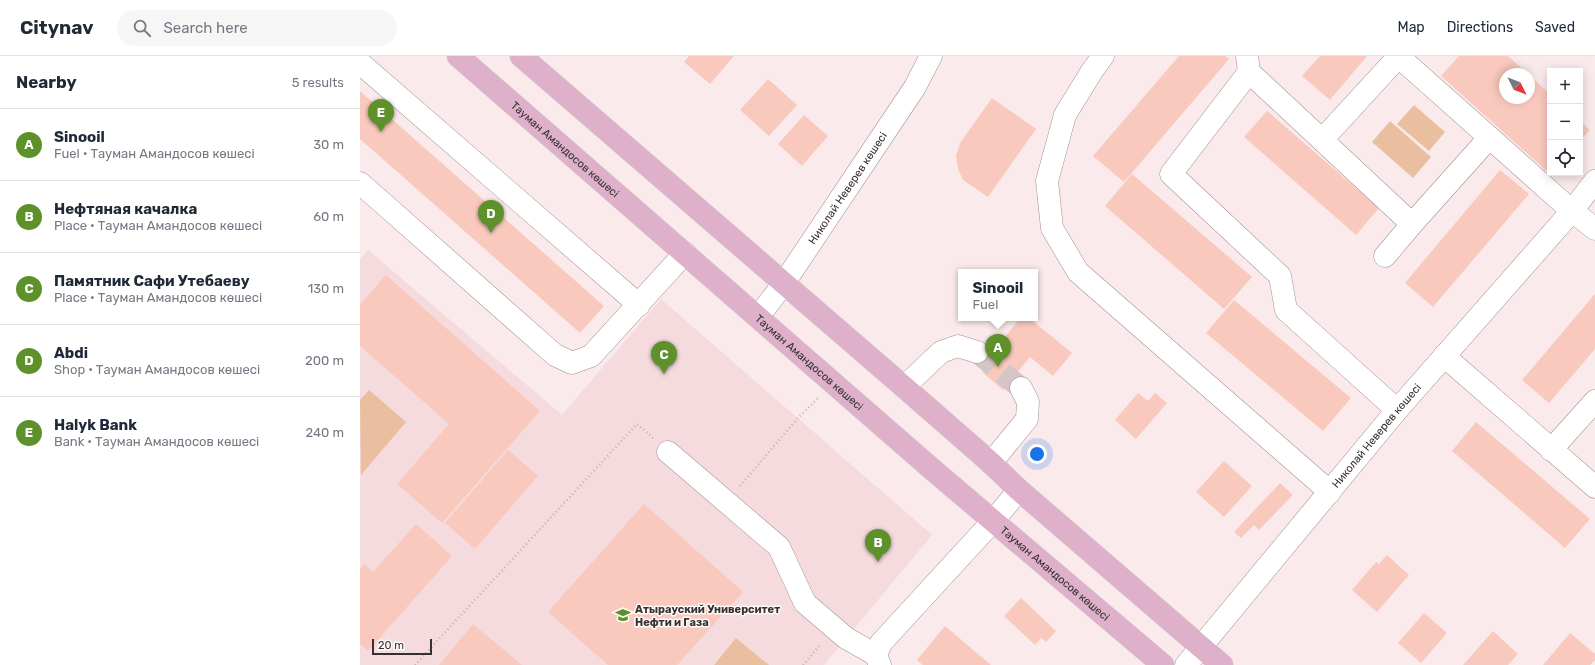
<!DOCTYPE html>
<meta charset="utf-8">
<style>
body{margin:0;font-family:Rubik,sans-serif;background:#f6f6f7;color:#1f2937}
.controls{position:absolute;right:12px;top:12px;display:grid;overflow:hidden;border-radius:0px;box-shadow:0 2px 10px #0003}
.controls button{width:36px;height:36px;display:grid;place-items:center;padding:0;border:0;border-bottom:1px solid #e0e1e3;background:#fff;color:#1f2937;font:20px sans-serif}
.compass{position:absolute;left:1139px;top:12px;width:36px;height:36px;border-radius:50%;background:#fff;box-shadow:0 2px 10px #0003;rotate:132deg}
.scale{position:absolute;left:12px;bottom:10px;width:60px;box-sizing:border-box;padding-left:4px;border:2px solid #373131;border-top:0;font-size:11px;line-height:14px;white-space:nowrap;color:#373131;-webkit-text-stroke:3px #fffbfb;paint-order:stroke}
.you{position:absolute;left:677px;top:398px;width:14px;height:14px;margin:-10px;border:3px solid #fff;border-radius:50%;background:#1a73e8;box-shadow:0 0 0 6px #1a73e833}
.badge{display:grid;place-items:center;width:26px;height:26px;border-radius:50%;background:#5e912a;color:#fff;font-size:13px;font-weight:700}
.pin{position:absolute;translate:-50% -33px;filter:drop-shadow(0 1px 2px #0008)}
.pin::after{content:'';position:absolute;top:21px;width:14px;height:12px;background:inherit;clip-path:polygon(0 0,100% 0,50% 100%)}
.popup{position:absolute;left:598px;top:213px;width:80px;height:52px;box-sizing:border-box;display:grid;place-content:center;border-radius:0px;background:#fff;filter:drop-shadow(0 1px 3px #0005);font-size:13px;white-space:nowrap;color:#747a83}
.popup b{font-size:15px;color:#1f2937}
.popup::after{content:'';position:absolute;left:50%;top:100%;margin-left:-8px;border:8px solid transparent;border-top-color:#fff}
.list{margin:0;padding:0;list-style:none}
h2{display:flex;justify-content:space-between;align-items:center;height:52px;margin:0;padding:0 16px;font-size:17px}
h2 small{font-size:13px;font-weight:400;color:#747a83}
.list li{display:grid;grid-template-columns:26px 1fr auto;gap:12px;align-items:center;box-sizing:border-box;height:72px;padding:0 16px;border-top:1px solid #e0e1e3}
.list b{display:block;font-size:15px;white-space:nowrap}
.list p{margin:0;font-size:13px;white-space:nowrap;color:#747a83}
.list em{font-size:13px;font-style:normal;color:#747a83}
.icon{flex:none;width:22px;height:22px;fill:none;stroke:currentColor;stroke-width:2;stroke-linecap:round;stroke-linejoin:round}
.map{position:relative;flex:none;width:1235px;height:609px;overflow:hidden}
header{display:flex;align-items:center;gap:24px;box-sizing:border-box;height:56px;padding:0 20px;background:#fff;border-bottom:1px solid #e0e1e3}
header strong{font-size:19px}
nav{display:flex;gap:22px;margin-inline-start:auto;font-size:14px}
.search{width:280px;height:36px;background:#f6f6f7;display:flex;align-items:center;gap:10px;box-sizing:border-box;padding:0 14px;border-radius:22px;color:#747a83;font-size:15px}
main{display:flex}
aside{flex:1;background:#fff}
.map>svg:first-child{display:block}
.built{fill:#f5dbde}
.green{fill:#e9bf9f}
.building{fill:#f9c9bd}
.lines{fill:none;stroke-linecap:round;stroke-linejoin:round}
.minor-tunnel{stroke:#d4c5c7;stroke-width:22;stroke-dasharray:22 11;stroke-linecap:butt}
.minor-casing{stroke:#a09091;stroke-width:23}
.major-casing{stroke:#cfcece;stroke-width:23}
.path{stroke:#c0b2b3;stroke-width:2.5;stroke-dasharray:1 3;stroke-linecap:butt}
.minor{stroke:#fff;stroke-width:22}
.major{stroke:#deb0ca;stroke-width:22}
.labels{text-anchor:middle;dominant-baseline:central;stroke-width:3;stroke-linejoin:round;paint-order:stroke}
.street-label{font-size:11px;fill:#373131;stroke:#fffbfb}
.poi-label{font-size:11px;font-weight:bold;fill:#373131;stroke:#fffbfb;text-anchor:start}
</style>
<header>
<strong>Citynav</strong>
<div class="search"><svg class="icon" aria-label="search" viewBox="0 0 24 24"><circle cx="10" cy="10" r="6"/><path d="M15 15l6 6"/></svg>Search here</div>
<nav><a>Map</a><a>Directions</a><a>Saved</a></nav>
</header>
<main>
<aside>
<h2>Nearby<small>5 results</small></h2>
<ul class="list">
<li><span class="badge">A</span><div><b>Sinooil</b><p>Fuel · Тауман Амандосов көшесі</p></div><em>30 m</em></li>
<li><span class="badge">B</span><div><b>Нефтяная качалка</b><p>Place · Тауман Амандосов көшесі</p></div><em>60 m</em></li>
<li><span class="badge">C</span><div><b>Памятник Сафи Утебаеву</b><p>Place · Тауман Амандосов көшесі</p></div><em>130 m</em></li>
<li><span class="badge">D</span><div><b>Abdi</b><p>Shop · Тауман Амандосов көшесі</p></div><em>200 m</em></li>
<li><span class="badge">E</span><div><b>Halyk Bank</b><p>Bank · Тауман Амандосов көшесі</p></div><em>240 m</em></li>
</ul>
</aside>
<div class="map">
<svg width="1235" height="609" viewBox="0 0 1235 609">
<rect width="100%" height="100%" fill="#fbeaec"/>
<path class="built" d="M8,194l194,165 99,-116 271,236 -108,130h-464v-406z"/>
<g class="green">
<path d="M1054,49l31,27 -16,19 -32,-27z"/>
<path d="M1030,65l41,36 -18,21 -41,-36z"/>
<path d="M9,334l37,32 -45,53 -1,-75z"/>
<path d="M376,582l33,27h-55z"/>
</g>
<g class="building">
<path d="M329,0h45l-24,28 -26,-22z"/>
<path d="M819,0h46l4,3 -105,123 -31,-26z"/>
<path d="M960,0h47l-37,44 -28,-24z"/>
<path d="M1099,0h49l20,18h-23v24h24v-23l21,19v80l-109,-98z"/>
<path d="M408,23l29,26 -28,31 -29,-26z"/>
<path d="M0,35l244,215 -24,27 -220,-194z"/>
<path d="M632,42l44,31 -48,68 -25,-17 -5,-11 -2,-13 4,-13z"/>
<path d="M907,55l112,97 -23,27 -112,-98z"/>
<path d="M444,59l24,21 -26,30 -24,-22z"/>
<path d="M1220,65l10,9 -10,11z"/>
<path d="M1140,114l29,24 -96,113 -28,-24z"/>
<path d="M772,118l120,103 -28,32 -119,-103z"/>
<path d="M26,219l154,136 -98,112 -45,-39 52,-60 -89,-78v-41z"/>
<path d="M1235,238v55l-46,54 -27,-23z"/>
<path d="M874,244l117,98 -28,33 -117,-98z"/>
<path d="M660,262h9l43,35 -19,23 -23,-19 -27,33 -21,-18 27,-32 -4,-3z"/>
<path d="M778,337l10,8 7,-8 12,10 -31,36 -21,-19z"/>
<path d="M1116,366l114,97 -25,29 -113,-97z"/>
<path d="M148,394l30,26 -63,73 -30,-26z"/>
<path d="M864,405l28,25 -28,31 -28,-25z"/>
<path d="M920,427l13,12 -34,35 -5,-5 -13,13 -7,-6z"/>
<path d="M284,448l99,88 -66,73h-69l-60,-53z"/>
<path d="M56,468l36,32 -84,95 -8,-7v-75l4,-5 9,8z"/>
<path d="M1027,499l22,20 -32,37 -25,-22 24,-28 3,2z"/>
<path d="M661,542l35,33 -10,11 -5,-4 -6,7 -31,-29z"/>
<path d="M1064,557l23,20 -26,30 -23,-20z"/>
<path d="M113,568l49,41h-83z"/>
<path d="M585,570l46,39h-68l-6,-5z"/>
<path d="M1133,575l25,23 -10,11h-45z"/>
<path d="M1210,577l25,21v6l-5,5h-47z"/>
</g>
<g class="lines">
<path class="minor-tunnel" d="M617,296l44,36"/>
<g class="minor-casing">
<g id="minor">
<path d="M743,0l-11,15 -27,44 -18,66 5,47 26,44 252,220"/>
<path d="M887,0l2,16 163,152"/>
<path d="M1038,0l174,155 23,18"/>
<path d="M0,7l279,242"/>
<path d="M889,16l-78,102 109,102 6,34 111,100"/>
<path d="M962,84l77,-84"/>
<path d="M0,127l195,172 17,8 19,-7 94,-103"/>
<path d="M1025,200l27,-32 77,-86"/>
<path id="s1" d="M398,261l26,-34 131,-196 16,-31"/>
<path d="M1084,300l151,131"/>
<path d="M544,331l37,-35 17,-6 19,6"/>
<path d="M1191,394l44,-49"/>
<path d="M308,396l111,95 26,56 41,35 30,17"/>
<path d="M631,407l36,-44 1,-17 -7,-14"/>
<path d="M520,609l-4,-10 5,-12 112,-122 26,-31"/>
<path id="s2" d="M826,609l211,-255 175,-199 23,-30"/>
</g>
</g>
<g class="major-casing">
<g id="major">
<path id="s3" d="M98,0l475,414 230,195"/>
<path d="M161,0l383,331 87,76 28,27 203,175"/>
</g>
</g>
<g class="path">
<path d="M380,430l58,-68 21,-21"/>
<path d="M55,609l222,-241 16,14"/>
<path d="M443,609l18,-21"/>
</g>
<use href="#minor" class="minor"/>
<use href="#major" class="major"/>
</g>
<defs>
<g id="university-bare" transform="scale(1.2)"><path d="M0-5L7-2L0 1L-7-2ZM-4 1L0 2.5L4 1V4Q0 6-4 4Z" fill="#5e912a" stroke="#fffbfb" stroke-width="2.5" paint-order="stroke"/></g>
</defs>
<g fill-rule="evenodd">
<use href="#university-bare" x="263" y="559"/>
</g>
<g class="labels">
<g class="street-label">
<text stroke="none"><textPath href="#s3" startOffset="142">Тауман Амандосов көшесі</textPath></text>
<text stroke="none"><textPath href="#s1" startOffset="157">Николай Неверев көшесі</textPath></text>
<text stroke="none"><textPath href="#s3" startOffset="466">Тауман Амандосов көшесі</textPath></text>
<text stroke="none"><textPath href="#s2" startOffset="298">Николай Неверев көшесі</textPath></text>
<text stroke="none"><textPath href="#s3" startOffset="790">Тауман Амандосов көшесі</textPath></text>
</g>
<g class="poi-label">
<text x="275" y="553">Атырауский Университет<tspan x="275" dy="13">Нефти и Газа</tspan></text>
</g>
</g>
</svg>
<div class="controls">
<button>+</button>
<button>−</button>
<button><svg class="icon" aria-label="locate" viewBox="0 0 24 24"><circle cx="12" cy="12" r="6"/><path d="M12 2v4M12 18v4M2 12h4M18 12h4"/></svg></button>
</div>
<svg class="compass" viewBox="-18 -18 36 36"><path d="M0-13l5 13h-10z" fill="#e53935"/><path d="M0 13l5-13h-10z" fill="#747a83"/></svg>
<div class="scale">20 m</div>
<div class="you"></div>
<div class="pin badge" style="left:638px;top:311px">A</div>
<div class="popup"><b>Sinooil</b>Fuel</div>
<div class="pin badge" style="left:518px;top:506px">B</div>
<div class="pin badge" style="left:304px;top:318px">C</div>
<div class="pin badge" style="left:131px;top:177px">D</div>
<div class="pin badge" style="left:21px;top:76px">E</div>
</div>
</main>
